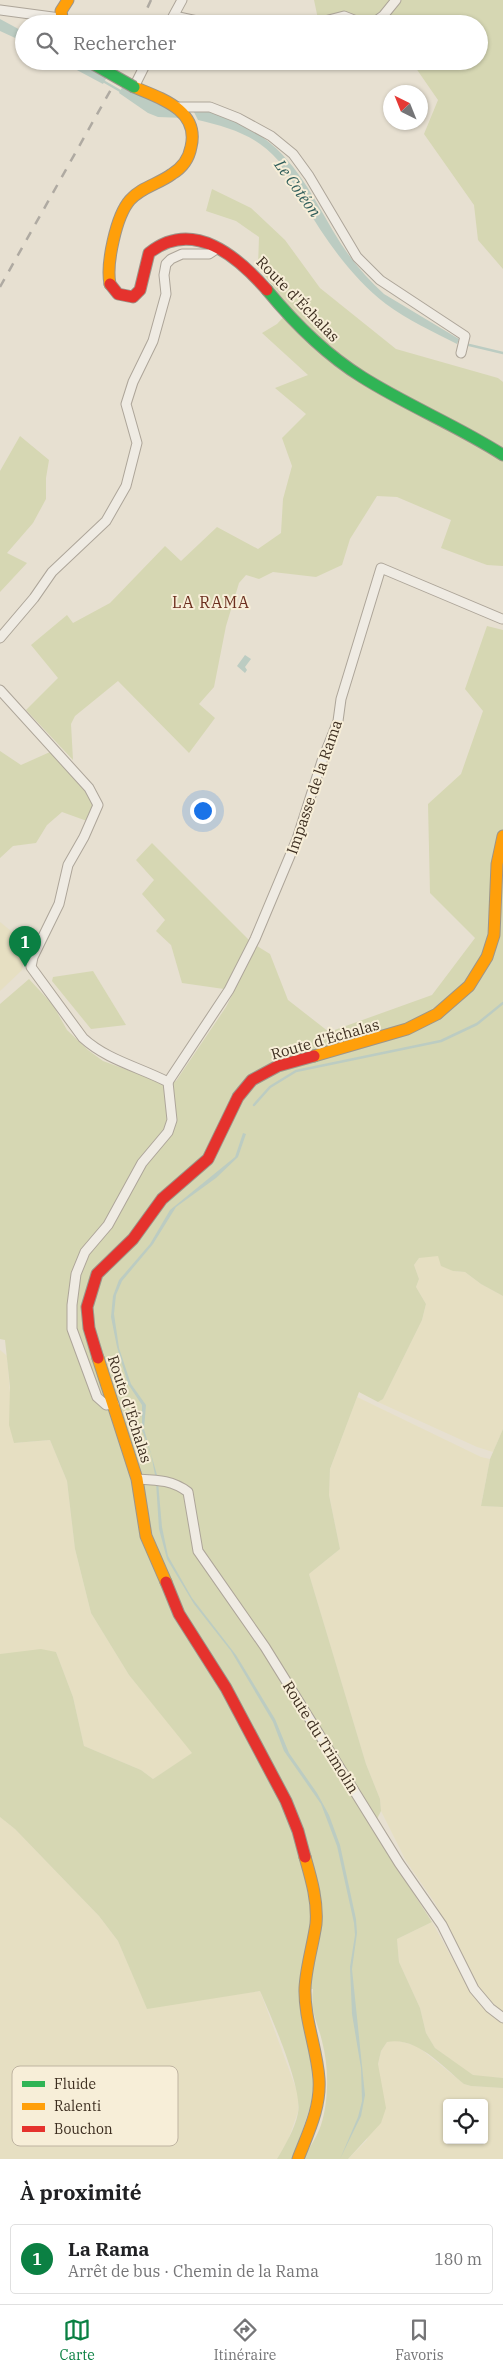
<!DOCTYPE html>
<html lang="fr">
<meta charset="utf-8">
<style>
body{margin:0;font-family:"IBM Plex Serif",serif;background:#f6f6f6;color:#202124}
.controls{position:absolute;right:15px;bottom:15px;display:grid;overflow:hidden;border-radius:5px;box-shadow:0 1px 4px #0004}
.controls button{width:45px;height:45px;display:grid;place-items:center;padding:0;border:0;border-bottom:1px solid #e0e0e0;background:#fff;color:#202124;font:25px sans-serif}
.compass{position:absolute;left:383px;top:85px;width:45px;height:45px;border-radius:50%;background:#fff;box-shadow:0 1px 4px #0004;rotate:317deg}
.you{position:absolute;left:202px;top:810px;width:18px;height:18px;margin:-12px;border:4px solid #fff;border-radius:50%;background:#1a73e8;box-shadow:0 0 0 8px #1a73e833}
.badge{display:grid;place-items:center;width:32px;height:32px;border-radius:50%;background:#0b8043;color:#fff;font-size:16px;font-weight:700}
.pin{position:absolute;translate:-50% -41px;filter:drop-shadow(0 1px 2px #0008)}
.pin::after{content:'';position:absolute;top:26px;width:18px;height:15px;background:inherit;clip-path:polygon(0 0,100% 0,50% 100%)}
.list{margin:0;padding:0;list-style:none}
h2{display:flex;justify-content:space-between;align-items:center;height:65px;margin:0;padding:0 20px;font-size:21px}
h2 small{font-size:16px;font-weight:400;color:#757577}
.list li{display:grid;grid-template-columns:32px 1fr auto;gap:15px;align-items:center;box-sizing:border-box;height:70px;margin:0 10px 10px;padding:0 10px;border:1px solid #e0e0e0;border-radius:5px}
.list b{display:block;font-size:19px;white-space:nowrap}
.list p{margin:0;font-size:16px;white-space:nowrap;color:#757577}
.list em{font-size:16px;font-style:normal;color:#757577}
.icon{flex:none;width:28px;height:28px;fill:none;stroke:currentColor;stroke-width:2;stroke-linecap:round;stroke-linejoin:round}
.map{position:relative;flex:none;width:503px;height:2159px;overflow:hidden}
.search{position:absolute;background:#fff;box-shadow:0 1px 4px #0004;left:15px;right:15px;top:15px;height:55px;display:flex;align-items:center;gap:12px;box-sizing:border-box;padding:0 18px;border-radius:28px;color:#757577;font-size:19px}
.sheet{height:145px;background:#fff}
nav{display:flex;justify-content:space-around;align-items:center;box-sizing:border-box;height:70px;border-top:1px solid #e0e0e0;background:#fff;font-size:14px;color:#757577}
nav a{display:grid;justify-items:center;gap:2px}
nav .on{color:#0b8043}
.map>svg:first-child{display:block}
.farmland{fill:#e6dfc2;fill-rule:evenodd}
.green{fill:#d6d7b3}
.water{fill:#bcccc2}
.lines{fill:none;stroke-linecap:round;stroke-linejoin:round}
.stream{stroke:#bcccc2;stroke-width:2.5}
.street-casing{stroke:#ada599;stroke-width:11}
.fast-casing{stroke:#9c958a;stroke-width:13}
.slow-casing{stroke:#9c958a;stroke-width:13}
.jam-casing{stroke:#9c958a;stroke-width:13}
.street{stroke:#efebe3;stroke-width:9}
.fast{stroke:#30b455;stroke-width:11}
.slow{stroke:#ff9f0a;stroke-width:11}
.jam{stroke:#e5322d;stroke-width:11}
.rail{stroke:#afaaa2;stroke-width:2.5;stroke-dasharray:9 9;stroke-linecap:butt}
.fast-bridge-casing{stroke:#9c958a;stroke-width:13;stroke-linecap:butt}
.fast-bridge{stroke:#30b455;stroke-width:11}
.labels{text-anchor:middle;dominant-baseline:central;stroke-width:4;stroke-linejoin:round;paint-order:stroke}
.street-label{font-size:15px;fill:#3d2e20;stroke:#f7eed8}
.water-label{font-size:16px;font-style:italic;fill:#2f5d5a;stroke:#f7eed8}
.neighbourhood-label{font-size:16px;letter-spacing:1px;fill:#6b2e1e;stroke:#f7eed8}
.key{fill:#f7eed8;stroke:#bfb4a1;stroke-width:1}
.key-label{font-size:14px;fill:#3d2e20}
</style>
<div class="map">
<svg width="503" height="2159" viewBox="0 0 503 2159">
<rect width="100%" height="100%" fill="#e7e0d1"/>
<g class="farmland">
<path d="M0,922l28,23 -6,25 -22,21z"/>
<path d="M429,1255l9,1 15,15 12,1 16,12 22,12v133l-10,23 -16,-5 -99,-45 5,-3 39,-79 4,-16 -10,-17 3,-8 -5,-14 5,-7z"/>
<path d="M0,1350l7,6 7,87 36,-3 17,41 8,68 16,64 38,62 64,78 -40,26 -12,-9 -57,-24 -11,-49 -17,-45 -56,2z"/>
<path d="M357,1397l124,60 9,2 -9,47 22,1v506l-23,-23 -45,-87 -29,-42 -25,-50 -1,-12 -14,-35 -57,-190 31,-25 -11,-54 1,-26z"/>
<path d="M0,1817l15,12 84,87 19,25 29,67 113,-17 38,103v18l-10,28 -11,19h-277z"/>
<path d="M432,1922l40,72 11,14 20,15v55l-30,-2 -38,-28 -9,-15 -6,-25 -21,-46 -2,-23z"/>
<path d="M395,2040l22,6 47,38 7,2 32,2v71h-155l19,-19 12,-62 -1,-14 3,-13 6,-9zM447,2103h37v37h-37z"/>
</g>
<g class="green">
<path d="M314,0h78l-10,12 -14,9c-22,-12 -28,-10 -50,-2z"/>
<path d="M399,0h104v269l-25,-29 -4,-35 -50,-71 14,-34 -27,-39h68v-37h-102z"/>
<path d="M212,189l39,19 34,32 35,48 76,61 102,29 5,4v184l-16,-1 -46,-17 10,-28 -54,-23 -20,-1 -27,43 -8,26 -26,12 -43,-5 -14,7 -13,-4 -7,8 -13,43 -12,61 -15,17 16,14 -26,35 -71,-72 -43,35 -4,8 2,36 -47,-50 32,-32 -27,-33 36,-30 6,8 37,-20 55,-57 16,15 36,-34 41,22 23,-16 2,-34 9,-33 -10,-28 24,-24 -31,-26 33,-13 -46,-42 15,-9 14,-15 -33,-42 1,-30 -23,-16 -30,-10z"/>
<path d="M20,436l29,24 -3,18v21l-13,24 -26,30 20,10 -27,29v-121z"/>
<path d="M487,626l16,4v666l-22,-12 -16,-12 -12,-1 -12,-5 -3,-10 -19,2 -5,7 5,14 -3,8 10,17 -4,16 -39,79 -5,3 -19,-10 -29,77 -1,26 11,54 -31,25 57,190 14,35 1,12 -9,18 60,93 -35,17 2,23 21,46 6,25 9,15 38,27 30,3v10l-32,-2 -7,-2c-21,-17 -47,-48 -77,-42l-6,9 -3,13 8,44 -5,15 -33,36h-45c6,-11 14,-22 18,-34 8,-25 8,-58 1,-84 -5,-21 -12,-29 -9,-52l-12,1 13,84 -2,27 -19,58h-16c8,-14 18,-30 21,-46 5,-24 -27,-97 -38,-122l-113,18 -29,-68 -19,-25 -84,-87 -15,-12v-163l41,-5 15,3 17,45 11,49 57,24 12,9 39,-26 -63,-78 -38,-62 -16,-64 -8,-68 -17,-41 -36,3 -5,-18 1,-38 -5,-47 -5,-1v-335l29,-25 24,26 14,25 21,20 15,11 63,23 10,-3 50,-74 31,-61 13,8 18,46 41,32 103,-37 43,-57 -45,-45 -2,-89 33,-30 22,-63 -18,-22z"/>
<path d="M0,751l21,14 29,-13 39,41 4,16 -6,12 -25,-9 -15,13 -11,18 -23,3 -13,12z"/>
<path d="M152,843l97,97 -25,49 -42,-6 -11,-38 -15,-14 9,-11 -23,-26 12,-14 -18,-20z"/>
<path d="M93,971l33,54 -35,4 -39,-48 1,-4z"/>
<path d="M503,1429v78l-22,-1 9,-47z"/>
</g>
<g class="water">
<path d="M0,19l24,13v10l-24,-11z"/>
<path d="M60,61h19l28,16 -4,7z"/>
<path d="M123,86l34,18 16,4 12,10 -27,-1 -10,-4 -29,-20z"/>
<path d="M203,109c23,7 49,18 67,34 35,29 51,72 76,108 11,16 24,30 38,43l75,45 -2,5c-23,-12 -50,-24 -71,-40 -36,-28 -61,-65 -84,-104l2,-5c-12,-17 -26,-39 -44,-51 -18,-13 -41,-19 -62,-24l-5,-10z"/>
<path d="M245,655l6,4 -6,8 2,3 -2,3 -8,-7z"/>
<path d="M243,1133l3,1 -8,23 -22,21 -40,29 -23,37 -31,37 -6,14 -2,19 5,34 12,36 15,21 -2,24 13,46h-2l-4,-21 -9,-24v-25l-14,-21 -11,-37 -6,-30 2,-21 6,-16 31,-36 20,-34 65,-53z"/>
<path d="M156,1482h2l4,45 6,29 24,42 44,57 39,64 14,34 28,40 12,22 11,30 16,74 1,14 -5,36 13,126 -4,21 -21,43 18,-42 4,-16 -1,-33 -9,-54 -2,-47 5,-32 -1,-12 -17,-77 -16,-42 -37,-53 -11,-29 -42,-71 -37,-47 -27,-45 -8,-30z"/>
</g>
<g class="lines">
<g class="stream">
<path d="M103,81l19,11"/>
<path d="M283,167l22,30"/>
<path d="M465,344l38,9"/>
<path d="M254,1105l16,-18 26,-16 145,-30 36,-17 26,-21"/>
</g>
<g class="street-casing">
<g id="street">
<path d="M0,10l60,8"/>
<path d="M174,16l37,8"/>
<path d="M169,24l13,-24"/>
<path d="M313,24l31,-8 20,8"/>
<path d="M372,24l11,-8 13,-16"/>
<path d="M134,87l13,-26"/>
<path d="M178,107h32l28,11 33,18 22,18 16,22 48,81 23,23 85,56 -4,17"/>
<path d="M0,638l34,-40 18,-26 54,-51 20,-35 11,-43 -11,-39 7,-22 20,-41 13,-47 -2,-19 2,-11 5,-5 11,-5h27l9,-6"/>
<path d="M0,690l89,98 9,17 -14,32 -16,28 -9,39 -26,53 -2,10 52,71c24,22 56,29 85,44l4,38 -4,12 -26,31 -34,62 -23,27 -9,22 -4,31v24l25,68 9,8 8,-1"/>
<path d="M168,1082l61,-92 26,-51 42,-100 25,-78 16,-40 3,-22 40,-131 121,51"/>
<path d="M137,1479c20,1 35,1 51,13l10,59 67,96 134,216 43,62 32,64 16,19 13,10"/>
</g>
</g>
<g class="fast-casing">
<path id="fast" d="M267,290c28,34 58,64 95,87 46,29 96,49 141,78"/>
</g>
<g class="slow-casing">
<g id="slow">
<path d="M63,24l-2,-13 7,-11"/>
<path d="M110,284c-4,-20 6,-68 20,-84 11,-13 29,-16 42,-26 10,-6 17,-16 19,-27 9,-37 -31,-49 -57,-60"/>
<path d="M314,1056l93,-27 30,-15 32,-28 18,-29 7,-22 3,-71 6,-28"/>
<path d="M98,1358l39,121 9,57 20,46"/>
<path d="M298,2159c10,-26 23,-52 21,-80 -2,-31 -15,-60 -14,-91 1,-21 8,-43 11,-64 2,-23 -5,-46 -11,-67"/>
</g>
</g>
<g class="jam-casing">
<g id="jam">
<path d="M110,284l8,10 15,3 7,-7 9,-37c44,-35 88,3 118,37"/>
<path d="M98,1358l-9,-30 -2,-21 10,-33 36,-35 29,-40 46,-40 30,-62 14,-17 26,-14 36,-10"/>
<path d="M166,1582l13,32 47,74 60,113 12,30 7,26"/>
</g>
</g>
<use href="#street" class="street"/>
<use href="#fast" class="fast"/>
<use href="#slow" class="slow"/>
<use href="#jam" class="jam"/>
<g class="rail">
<path d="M140,24l11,-24"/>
<path d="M0,287l127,-226"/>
</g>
<g class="fast-bridge-casing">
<path id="fast-bridge" d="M88,61l46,26"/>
</g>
<use href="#fast-bridge" class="fast-bridge"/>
</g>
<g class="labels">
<g class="street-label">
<text transform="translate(298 299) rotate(46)">Route d'Échalas</text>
<text transform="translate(314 787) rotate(-71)">Impasse de la Rama</text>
<text transform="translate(325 1039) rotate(-16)">Route d'Échalas</text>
<text transform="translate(130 1409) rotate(72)">Route d'Échalas</text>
<text transform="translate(321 1737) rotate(58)">Route du Trimolin</text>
</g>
<g class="water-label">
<text transform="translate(298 188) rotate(54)">Le Cotéon</text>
</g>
<g class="neighbourhood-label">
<text x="211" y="602">LA RAMA</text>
</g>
</g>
<rect x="12" y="2066" width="166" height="80" rx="8" class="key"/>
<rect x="22" y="2081" width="23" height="6" fill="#30b455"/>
<rect x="22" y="2103" width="23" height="7" fill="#ff9f0a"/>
<rect x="22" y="2126" width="23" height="6" fill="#e5322d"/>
<g class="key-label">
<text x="54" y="2089">Fluide</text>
<text x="54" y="2111">Ralenti</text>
<text x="54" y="2134">Bouchon</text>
</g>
</svg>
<div class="controls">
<button><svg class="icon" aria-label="locate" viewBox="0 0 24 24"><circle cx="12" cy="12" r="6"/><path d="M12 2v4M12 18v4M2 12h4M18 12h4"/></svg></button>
</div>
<svg class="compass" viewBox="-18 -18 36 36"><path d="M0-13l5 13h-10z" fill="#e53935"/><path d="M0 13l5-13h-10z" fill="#757577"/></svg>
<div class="you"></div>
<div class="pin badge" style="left:25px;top:967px">1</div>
<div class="search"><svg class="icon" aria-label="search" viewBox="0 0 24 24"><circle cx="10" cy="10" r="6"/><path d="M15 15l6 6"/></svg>Rechercher</div>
</div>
<section class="sheet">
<h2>À proximité<small></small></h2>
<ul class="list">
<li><span class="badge">1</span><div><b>La Rama</b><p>Arrêt de bus · Chemin de la Rama</p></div><em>180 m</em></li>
</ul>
</section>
<nav>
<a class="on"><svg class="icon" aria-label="map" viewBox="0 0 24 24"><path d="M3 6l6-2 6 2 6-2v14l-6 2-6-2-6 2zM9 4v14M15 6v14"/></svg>Carte</a>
<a><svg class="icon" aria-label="directions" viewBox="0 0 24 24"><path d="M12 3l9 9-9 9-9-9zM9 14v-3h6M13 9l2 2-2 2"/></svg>Itinéraire</a>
<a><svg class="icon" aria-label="saved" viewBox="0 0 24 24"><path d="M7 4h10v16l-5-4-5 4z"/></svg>Favoris</a>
</nav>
